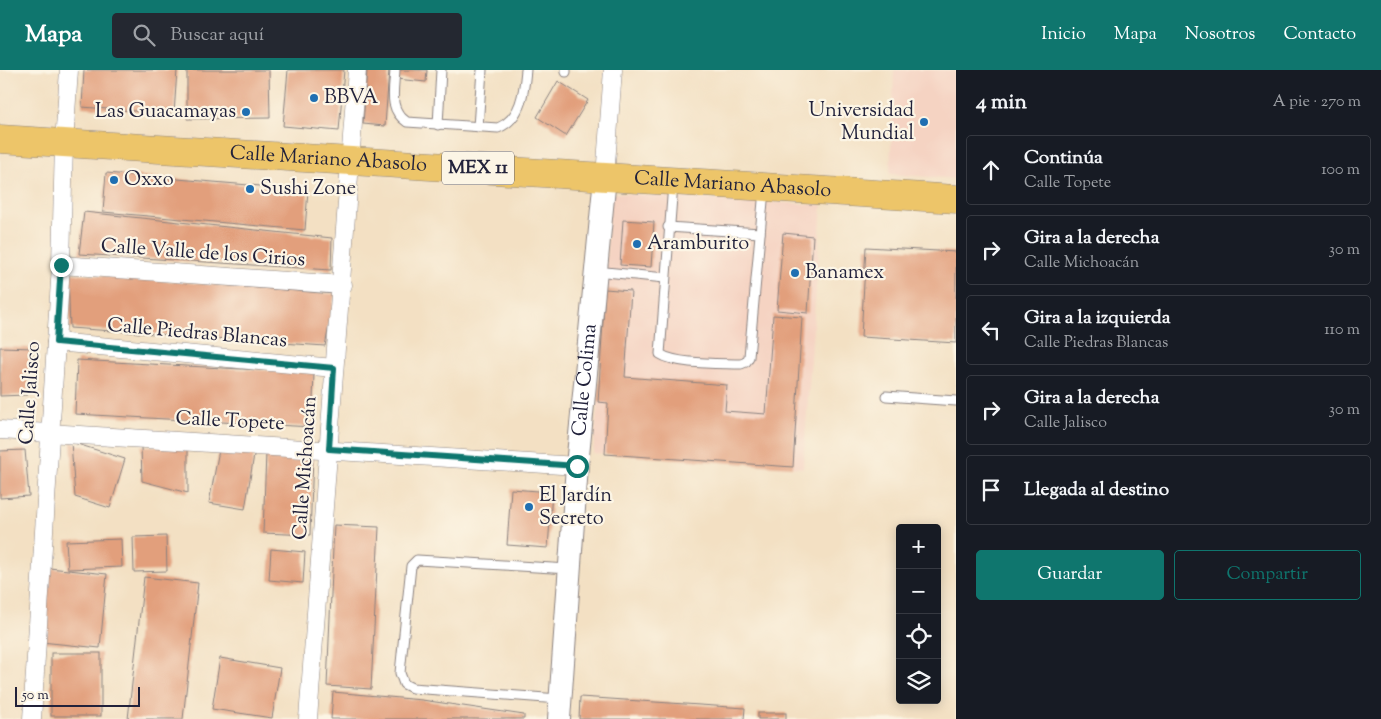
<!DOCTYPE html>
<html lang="es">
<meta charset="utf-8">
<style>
body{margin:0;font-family:"Sorts Mill Goudy",serif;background:#242831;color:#f1f3f6}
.controls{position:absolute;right:15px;bottom:15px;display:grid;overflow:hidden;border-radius:5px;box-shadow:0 2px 12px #0003}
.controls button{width:45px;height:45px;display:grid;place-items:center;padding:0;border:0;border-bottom:1px solid #363941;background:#171b24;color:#f1f3f6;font:25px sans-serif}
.scale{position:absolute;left:15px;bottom:12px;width:125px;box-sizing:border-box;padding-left:5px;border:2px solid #22223b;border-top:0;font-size:14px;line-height:18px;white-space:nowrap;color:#22223b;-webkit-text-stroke:4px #fcf5e5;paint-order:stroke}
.stop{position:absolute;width:15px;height:15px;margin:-11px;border:4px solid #0f766e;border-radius:50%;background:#fff}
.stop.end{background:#0f766e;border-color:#fff;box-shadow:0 1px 5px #0008}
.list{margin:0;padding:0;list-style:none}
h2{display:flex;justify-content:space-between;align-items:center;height:65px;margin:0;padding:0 20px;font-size:21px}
h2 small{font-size:16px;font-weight:400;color:#9ea1a6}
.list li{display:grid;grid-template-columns:32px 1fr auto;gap:15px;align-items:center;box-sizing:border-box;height:70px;margin:0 10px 10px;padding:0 10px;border:1px solid #363941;border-radius:5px}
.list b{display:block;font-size:19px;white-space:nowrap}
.list p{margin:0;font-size:16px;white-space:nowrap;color:#9ea1a6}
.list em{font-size:16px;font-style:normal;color:#9ea1a6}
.actions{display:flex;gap:10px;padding:15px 20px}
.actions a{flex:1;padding:11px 0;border:1px solid #0f766e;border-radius:5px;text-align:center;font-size:18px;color:#0f766e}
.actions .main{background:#0f766e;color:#fff}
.icon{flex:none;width:28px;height:28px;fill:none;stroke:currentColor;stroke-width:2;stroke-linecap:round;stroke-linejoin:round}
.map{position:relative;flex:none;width:956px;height:649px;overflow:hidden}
header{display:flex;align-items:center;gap:30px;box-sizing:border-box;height:70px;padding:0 25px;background:#0f766e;color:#fff}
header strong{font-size:24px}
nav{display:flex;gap:28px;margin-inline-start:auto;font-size:18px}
.search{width:350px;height:45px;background:#242831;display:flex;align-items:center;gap:12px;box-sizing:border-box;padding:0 18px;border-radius:5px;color:#9ea1a6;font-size:19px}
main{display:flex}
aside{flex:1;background:#171b24}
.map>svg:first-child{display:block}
.built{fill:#f5d3c2}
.building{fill:#e29f7c}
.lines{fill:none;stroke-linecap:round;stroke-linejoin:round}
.service-casing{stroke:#8a817f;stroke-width:11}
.minor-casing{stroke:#8a817f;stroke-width:19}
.tertiary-casing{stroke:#8a817f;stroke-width:24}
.primary-casing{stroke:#8a817f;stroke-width:29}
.service{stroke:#fff;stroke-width:9}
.minor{stroke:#fff;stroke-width:18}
.tertiary{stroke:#fff;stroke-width:22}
.primary{stroke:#edc569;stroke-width:28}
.route{stroke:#0f766e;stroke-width:6}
.poi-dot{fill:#1f6fb2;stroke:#fcf5e5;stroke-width:2}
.labels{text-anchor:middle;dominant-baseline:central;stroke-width:4.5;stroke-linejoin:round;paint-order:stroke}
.shield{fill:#fcf5e5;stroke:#63616e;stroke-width:1}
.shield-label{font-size:19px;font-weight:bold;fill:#22223b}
.poi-label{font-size:20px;fill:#22223b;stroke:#fcf5e5;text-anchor:start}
.street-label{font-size:20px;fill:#22223b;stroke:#fcf5e5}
</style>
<header>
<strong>Mapa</strong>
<div class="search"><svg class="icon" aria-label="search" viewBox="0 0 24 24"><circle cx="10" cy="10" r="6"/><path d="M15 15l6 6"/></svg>Buscar aquí</div>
<nav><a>Inicio</a><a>Mapa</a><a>Nosotros</a><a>Contacto</a></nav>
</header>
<main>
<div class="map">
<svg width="956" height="649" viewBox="0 0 956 649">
<rect width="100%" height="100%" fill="#fcf5e5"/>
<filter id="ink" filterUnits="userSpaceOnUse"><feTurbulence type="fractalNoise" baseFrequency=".02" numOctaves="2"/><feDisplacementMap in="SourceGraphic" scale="10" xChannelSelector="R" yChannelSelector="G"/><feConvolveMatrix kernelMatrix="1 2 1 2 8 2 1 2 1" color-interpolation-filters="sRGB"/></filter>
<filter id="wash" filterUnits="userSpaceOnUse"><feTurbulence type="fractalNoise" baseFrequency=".0096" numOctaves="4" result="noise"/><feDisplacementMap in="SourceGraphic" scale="20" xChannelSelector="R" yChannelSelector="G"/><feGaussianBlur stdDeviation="1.12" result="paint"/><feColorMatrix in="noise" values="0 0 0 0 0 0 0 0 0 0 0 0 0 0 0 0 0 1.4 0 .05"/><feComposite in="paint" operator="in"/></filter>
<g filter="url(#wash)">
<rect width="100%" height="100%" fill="#f3e0c3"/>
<g class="built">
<path d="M894,0h62v109l-66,-5z"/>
<path d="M610,123l212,12 -19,263 -210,-15 5,-51z"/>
</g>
<g id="blocks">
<g class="building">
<path d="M84,0h93l-3,44 -92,-7z"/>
<path d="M187,0h82l1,48 -83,1z"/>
<path d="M288,0h56l-5,61 -56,-5z"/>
<path d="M367,0h22l-4,56 -22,-2z"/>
<path d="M397,0h30l-1,12 -30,-3z"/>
<path d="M558,11l30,19 -22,36 -29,-19z"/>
<path d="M106,103l202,17 -3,40 -202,-18z"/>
<path d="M84,142l248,26 -1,32 -252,-16z"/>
<path d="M623,150l31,2 -3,45 -31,-2z"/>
<path d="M783,163l30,3 -5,77 -31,-3z"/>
<path d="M866,177l90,5v91l-95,-6z"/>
<path d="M68,203l267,21 -10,52 -255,-18z"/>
<path d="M605,219l26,2 -6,86 102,8 -2,26 41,3 7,-99 29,2 -9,150 -188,-13 3,-51 -10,-1z"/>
<path d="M0,277l33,1 -6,47 -27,1z"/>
<path d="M77,290l237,13 -2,54 -237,-13z"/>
<path d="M71,372l54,17 -15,49 -35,-11z"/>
<path d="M141,376h47v47l-46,-12z"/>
<path d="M255,379l-10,60 -36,-6 10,-53z"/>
<path d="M25,380l4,46 -29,2v-47z"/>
<path d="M266,383l47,3 -3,79 -47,-2z"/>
<path d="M511,419l41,3 -4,56 -41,-3z"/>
<path d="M334,455l45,2 -8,162 -44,-3z"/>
<path d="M166,466l1,35 -33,1 -1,-35z"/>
<path d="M121,469l1,28 -54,2 -2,-28z"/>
<path d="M271,479l34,3 -2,31 -34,-3z"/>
<path d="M49,498l58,6 -7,74 -59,-6z"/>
<path d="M144,507l54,6 -15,136h-55z"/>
<rect x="51" y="583" width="50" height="63"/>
<path d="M220,588l60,10 -8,50 -60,-9z"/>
<path d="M333,622l89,8 102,15v4h-193z"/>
<path d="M580,627l165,11 -1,11h-165z"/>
<rect x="758" y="643" width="28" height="6"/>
</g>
</g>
</g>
<g filter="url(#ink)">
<use href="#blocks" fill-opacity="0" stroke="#8a817f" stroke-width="1"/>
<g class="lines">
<g class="service-casing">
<g id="service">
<path d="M395,0c-1,21 -7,39 12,52l91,6c23,-9 26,-36 28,-58"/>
<path d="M566,2v-2"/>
<path d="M438,55l3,-55"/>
<path d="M478,57l4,-57"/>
<path d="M673,114l-13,170c17,11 60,9 81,10l5,-2 3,-5 15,-167"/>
<path d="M668,157l92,6"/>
<path d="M596,201l69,7"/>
<path d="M886,326l70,5"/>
<path d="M559,629l-147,-11 -8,-4 -4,-11 11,-107 6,-6 152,9"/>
</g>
</g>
<g class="minor-casing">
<g id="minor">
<path d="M605,107l8,-107"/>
<path d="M61,195l282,20"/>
<path d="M56,272l278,26"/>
<path d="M0,360l577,36"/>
<path d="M32,649l29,-454 3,-122 5,-73"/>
<path d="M308,649l49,-649"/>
</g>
</g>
<g class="tertiary-casing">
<g id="tertiary">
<path id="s1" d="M559,649l18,-253 28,-289"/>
</g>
</g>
<g class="primary-casing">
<g id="primary">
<path id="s2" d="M0,69l956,60"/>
</g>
</g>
<use href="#service" class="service"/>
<use href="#minor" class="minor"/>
<use href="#tertiary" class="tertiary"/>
<use href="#primary" class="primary"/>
</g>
</g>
<g class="lines" filter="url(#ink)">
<path class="route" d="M61,195l-5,77 278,26 -5,81 248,17"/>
</g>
<g class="poi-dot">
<circle cx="314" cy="28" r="5"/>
<circle cx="246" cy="42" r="5"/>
<circle cx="924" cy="52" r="5"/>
<circle cx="114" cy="110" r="5"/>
<circle cx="250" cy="119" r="5"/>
<circle cx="637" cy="174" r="5"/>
<circle cx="795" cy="203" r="5"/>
<circle cx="529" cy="437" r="5"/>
</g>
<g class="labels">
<rect class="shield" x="442" y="81.5" width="72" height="33" rx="4"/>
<g class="shield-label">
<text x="478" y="98">MEX 11</text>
</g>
<g class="poi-label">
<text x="324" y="28">BBVA</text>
<text x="914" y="41" text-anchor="end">Universidad<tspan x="914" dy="23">Mundial</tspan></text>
<text x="236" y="42" text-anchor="end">Las Guacamayas</text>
<text x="124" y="110">Oxxo</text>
<text x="260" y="119">Sushi Zone</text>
<text x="647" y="174">Aramburito</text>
<text x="805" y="203">Banamex</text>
<text x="539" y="426">El Jardín<tspan x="539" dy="23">Secreto</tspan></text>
</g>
<g class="street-label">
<text stroke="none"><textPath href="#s2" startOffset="329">Calle Mariano Abasolo</textPath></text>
<text stroke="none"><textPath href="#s2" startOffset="734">Calle Mariano Abasolo</textPath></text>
<text transform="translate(203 184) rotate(4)">Calle Valle de los Cirios</text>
<text transform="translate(197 264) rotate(5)">Calle Piedras Blancas</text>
<text stroke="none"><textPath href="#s1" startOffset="340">Calle Colima</textPath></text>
<text transform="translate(31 323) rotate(-86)">Calle Jalisco</text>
<text transform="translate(230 352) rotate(3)">Calle Topete</text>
<text transform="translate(306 398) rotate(-86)">Calle Michoacán</text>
</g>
</g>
</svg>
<div class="controls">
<button>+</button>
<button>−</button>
<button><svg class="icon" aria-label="locate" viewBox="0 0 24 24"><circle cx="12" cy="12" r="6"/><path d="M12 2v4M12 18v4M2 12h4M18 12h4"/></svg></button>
<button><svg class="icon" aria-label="layers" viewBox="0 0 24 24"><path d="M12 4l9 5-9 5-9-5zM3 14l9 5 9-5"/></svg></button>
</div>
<div class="scale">50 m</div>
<div class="stop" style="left:577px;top:396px"></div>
<div class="stop end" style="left:61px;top:195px"></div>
</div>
<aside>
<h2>4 min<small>A pie · 270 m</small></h2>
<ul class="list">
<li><svg class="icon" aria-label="ahead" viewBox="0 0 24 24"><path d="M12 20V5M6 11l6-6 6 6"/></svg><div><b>Continúa</b><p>Calle Topete</p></div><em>100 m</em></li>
<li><svg class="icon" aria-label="right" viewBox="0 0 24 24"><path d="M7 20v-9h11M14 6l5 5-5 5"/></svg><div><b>Gira a la derecha</b><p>Calle Michoacán</p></div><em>30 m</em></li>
<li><svg class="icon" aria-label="left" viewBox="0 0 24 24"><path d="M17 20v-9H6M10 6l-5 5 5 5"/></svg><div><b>Gira a la izquierda</b><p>Calle Piedras Blancas</p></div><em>110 m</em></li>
<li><svg class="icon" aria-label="right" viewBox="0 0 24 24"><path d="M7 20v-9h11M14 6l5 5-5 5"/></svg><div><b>Gira a la derecha</b><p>Calle Jalisco</p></div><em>30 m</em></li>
<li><svg class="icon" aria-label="arrive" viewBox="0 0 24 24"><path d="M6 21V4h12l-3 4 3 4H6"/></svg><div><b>Llegada al destino</b></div></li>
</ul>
<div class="actions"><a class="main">Guardar</a><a>Compartir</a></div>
</aside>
</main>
